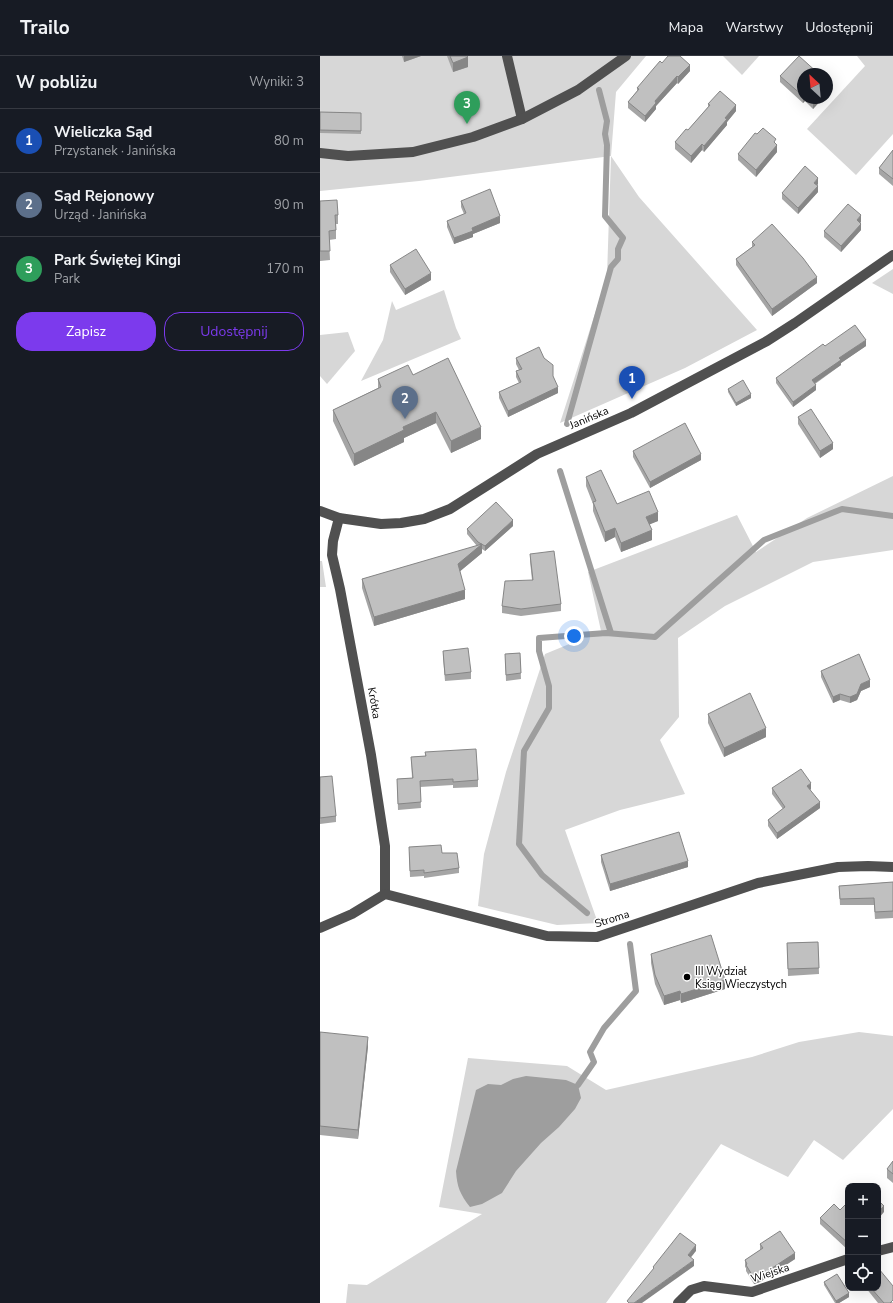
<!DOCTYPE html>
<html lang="pl">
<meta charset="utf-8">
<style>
body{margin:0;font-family:"Nunito Sans",sans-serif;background:#242831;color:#f1f3f6}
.controls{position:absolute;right:12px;bottom:12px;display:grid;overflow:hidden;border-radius:8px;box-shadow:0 4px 16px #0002}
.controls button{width:36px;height:36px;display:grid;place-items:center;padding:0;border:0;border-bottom:1px solid #363941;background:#171b24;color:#f1f3f6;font:20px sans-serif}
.compass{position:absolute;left:477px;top:12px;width:36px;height:36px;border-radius:50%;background:#171b24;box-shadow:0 4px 16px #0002;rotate:334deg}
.you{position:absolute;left:254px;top:580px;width:14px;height:14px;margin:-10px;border:3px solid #fff;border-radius:50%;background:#1a73e8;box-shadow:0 0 0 6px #1a73e833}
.badge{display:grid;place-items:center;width:26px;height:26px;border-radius:50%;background:#7c3aed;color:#fff;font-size:13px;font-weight:700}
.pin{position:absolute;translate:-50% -33px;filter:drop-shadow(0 1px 2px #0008)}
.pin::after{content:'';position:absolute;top:21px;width:14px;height:12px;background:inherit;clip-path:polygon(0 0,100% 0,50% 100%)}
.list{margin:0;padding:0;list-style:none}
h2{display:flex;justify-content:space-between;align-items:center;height:52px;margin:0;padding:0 16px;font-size:17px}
h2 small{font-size:13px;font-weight:400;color:#9ea1a6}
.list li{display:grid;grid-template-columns:26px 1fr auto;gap:12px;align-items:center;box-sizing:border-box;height:64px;padding:0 16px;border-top:1px solid #363941}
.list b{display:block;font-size:15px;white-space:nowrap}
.list p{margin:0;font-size:13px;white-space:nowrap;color:#9ea1a6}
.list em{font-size:13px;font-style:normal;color:#9ea1a6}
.actions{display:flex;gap:8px;padding:12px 16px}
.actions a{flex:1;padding:9px 0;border:1px solid #7c3aed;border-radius:16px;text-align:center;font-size:14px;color:#7c3aed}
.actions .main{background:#7c3aed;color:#fff}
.icon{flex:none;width:22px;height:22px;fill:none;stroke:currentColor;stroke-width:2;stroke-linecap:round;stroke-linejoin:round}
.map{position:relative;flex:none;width:573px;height:1247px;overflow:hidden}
header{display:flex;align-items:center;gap:24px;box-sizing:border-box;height:56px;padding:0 20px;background:#171b24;border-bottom:1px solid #363941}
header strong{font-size:19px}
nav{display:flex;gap:22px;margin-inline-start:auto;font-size:14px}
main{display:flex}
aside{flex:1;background:#171b24}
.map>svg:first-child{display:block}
.green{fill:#d7d7d7}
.water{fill:#9e9e9e}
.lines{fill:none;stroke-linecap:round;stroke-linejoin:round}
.stream{stroke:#9e9e9e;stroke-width:6}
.minor{stroke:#505050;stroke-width:10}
.wall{fill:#a5a5a5}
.shaded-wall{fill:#868686}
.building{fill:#c0c0c0;stroke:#868686}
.poi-dot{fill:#000;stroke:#fff;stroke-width:1.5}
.labels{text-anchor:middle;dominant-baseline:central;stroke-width:3;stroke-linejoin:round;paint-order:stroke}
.street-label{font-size:11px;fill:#000;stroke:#fff}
.poi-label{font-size:11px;fill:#000;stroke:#fff;text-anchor:start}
</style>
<header>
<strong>Trailo</strong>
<nav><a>Mapa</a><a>Warstwy</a><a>Udostępnij</a></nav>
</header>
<main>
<aside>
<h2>W pobliżu<small>Wyniki: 3</small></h2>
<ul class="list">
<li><span class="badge" style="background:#1a4fb4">1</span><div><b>Wieliczka Sąd</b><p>Przystanek · Janińska</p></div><em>80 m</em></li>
<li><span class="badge" style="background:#5c6f8a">2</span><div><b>Sąd Rejonowy</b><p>Urząd · Janińska</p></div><em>90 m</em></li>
<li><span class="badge" style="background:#2e9e5b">3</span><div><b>Park Świętej Kingi</b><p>Park</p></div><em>170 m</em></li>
</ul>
<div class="actions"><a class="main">Zapisz</a><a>Udostępnij</a></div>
</aside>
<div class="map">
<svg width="573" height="1247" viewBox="0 0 573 1247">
<rect width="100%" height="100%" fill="#fff"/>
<g class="green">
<path d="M0,0h326l-30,36 -5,64 28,41 118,133 -72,38 -125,55 47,-147 4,-120 -192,25 -99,10z"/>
<path d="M403,0h36l-17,19z"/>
<path d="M537,0h36v78l-37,41 -49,-46 58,-63z"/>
<path d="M573,213v25l-21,-11z"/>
<path d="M124,234l12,38 5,11 -100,42 22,-41 9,-39 4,9z"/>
<path d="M28,276l7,19 -28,33 -7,-8v-41z"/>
<path d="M573,420v74l-80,12 -88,44 -47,32 1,79 -19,23 25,54 -65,16 -55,20 33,93 -41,2 -79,-19 6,-52 22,-82 39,-118 56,-23 -13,-59 149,-57 19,37 51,-34z"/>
<path d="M0,505h2l4,26h-6z"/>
<path d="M539,976l34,4v73l-50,51 -29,-20 -26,37 -67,-33 -115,159h-260l2,-19 19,1 115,-71 -43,-7 29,-149 99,8 39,24 146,-33 47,-15z"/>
</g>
<path class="water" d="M206,1020l40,4 12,5 3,13 -6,11 -16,18 -18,16 -25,28 -14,22 -20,11 -12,3c-10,-13 -13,-20 -14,-36l20,-81 12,-6 13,1 12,-6z"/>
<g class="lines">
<g class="stream">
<path d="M247,368l44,-157 7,-8v-10l5,-11 -18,-22 2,-71 -2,-11 2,-13 -8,-31"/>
<path d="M240,415l51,162"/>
<path d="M267,857l-45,-38 -23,-31 5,-93 25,-43v-22l-10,-35v-13l67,-5 49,4 109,-97 78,-31 51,7"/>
<path d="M258,1029l16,-23 -4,-10 14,-24 32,-37 -6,-47"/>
</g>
<g class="minor">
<path d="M187,0l15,63"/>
<path d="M0,97l28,3 65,-4 60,-15 49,-18 56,-29 48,-34"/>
<path d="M0,455l19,7 42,6 20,-1 23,-4 26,-10 87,-55 94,-41 136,-72 28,-18 98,-68"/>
<path d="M19,462l-6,23 -1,14 8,34 31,166 14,91v48"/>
<path d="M0,872l32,-14 33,-20 162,42 50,1 161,-54 80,-16 30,-1 25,1"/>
<path d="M558,1195l15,-4"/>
<path d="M358,1247l13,-13 13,-4 48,6 96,-33"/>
</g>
</g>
<g class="wall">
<path d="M82,0h19l-17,6z"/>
<path d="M127,0h20l1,11 -15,5z"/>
<path d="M342,7l28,8 -12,13 -1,-1 -21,23v3l-11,13 -17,-14v-6l9,-11v-3z"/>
<path d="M483,18v24h20l-10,11 -8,-8 -2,2 -23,-21v-6z"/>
<path d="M388,48l28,7 -9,11v3l-23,27 -2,-2 -11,13 -16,-14v-7l13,-12 20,-23z"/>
<path d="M0,56l41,1v21l-41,-1z"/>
<path d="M456,88l1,8 -21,25 -18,-17v-6z"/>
<path d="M573,94v36l-14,-12v-6z"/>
<path d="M498,128l-1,2 1,6 -20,22 -16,-15v-6z"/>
<path d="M0,145l18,14v9h-2v15l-7,1 1,20 -10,1z"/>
<path d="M141,145l39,22 -27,11v3l-19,7 -7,-17v-6l17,-7 -3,-7z"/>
<path d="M541,166l-1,1 1,7 -20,22 -17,-15v-6z"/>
<path d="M432,186l65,41 -45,33 -36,-51v-6l16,-12z"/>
<path d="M70,209l41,15 -26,15 -15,-23z"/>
<path d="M505,290h41l-25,17v2l-26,19 1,6 -23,17 -17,-24v-5z"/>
<path d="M196,302l37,18 5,17 -50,24 -9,-19v-6l20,-9 -3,-6v-6l3,-1 -3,-6z"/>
<path d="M93,319l68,64 -30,14 -15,-30 -32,15v4l-50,24 -21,-45v-11l45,-22v-9z"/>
<path d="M408,333l23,9 -15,8 -8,-14z"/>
<path d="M478,361l35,32 -13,9 -22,-34z"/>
<path d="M313,395l68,9 -51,28 -17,-31z"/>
<path d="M266,421l31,27 41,17 -9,3 3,16 -31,12 -6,-15 -10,5 -12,-31v-7l-7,-18z"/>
<path d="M193,470l-28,25 -3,-2v4l-22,18 5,28 -91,27 -12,-38v-9l115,-33 -10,-12v-5z"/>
<path d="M210,498l31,50v7l-40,5 -19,-3v-7l30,-26 -2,-19z"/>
<path d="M123,595l28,21v7l-26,2 -2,-24z"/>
<path d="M200,597l1,26 -15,2 -1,-27z"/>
<path d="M501,615l49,16 -9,4 -4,9 -7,3 -10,-3 -7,3 -12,-26z"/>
<path d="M388,658l58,23 -42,20 -16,-34z"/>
<path d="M105,696l53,28v7l-25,1v-3l-33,2 1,21 -23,2 -1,-31 15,-1 -1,-21 14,-1z"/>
<path d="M0,721l16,39v6l-16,2z"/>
<path d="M452,732l39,1 -1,1 10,18 -43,31 -9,-13v-6l15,-11 -11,-15z"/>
<path d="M89,796l33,1 17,15v5l-35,5v-2l-14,1z"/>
<path d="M281,799l87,12 -78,24 -9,-29z"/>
<path d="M573,826v36l-18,1 -1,-14h-34l-1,-19z"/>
<path d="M498,886l1,32 -31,2 -1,-33z"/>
<path d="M331,898l74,35 -44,14 -1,-3 -16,5 -9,-21 -4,-21z"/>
<path d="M0,976l48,14 -10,93 -38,-4z"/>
<path d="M573,1105v22l-6,-5v-9z"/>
<path d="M528,1146v48l-28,-26v-6l20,-8z"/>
<path d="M440,1188l35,15 -35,23 -6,2 -8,-13v-3l-1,-1v-7l15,-10z"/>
<path d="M504,1226l25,15 -10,6h-4l-11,-18z"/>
<path d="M546,1232h12l15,15h-15z"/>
</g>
<g class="shaded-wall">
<path d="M84,0h17l-17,6z"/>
<path d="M148,1v10l-15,5v-9z"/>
<path d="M370,9v6l-12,13v-7z"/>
<path d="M357,20v7l-21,23v3l-11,13v-6l10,-15z"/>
<path d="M508,29v7l-1,1v-6z"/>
<path d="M483,42h2v3l-2,2z"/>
<path d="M497,42h6l-10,11v-7z"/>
<path d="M416,49v6l-9,11v3l-23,27v-6l21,-28z"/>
<path d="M382,88v6l-11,13v-7z"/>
<path d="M457,89v7l-21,25v-7z"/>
<path d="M498,122v6l-4,5v-6z"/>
<path d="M498,130v6l-20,22v-6z"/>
<path d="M541,159v7l-4,5v-7z"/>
<path d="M180,160v7l-27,11v3l-19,7v-6l18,-10z"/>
<path d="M541,168v6l-20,22v-6z"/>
<path d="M111,217v7l-26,15v-6z"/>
<path d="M497,221v6l-45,33v-7z"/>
<path d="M546,284v6l-25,17v2l-29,20v-5l27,-22z"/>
<path d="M496,329v5l-23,17v-5z"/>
<path d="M238,331v6l-50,24v-6z"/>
<path d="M431,338v4l-15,8v-3z"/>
<path d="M116,356v11l-32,15v4l-50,24v-12l49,-27z"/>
<path d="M161,371v12l-30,14v-12z"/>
<path d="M513,387v6l-13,9v-7z"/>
<path d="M381,398v6l-51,28v-6z"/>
<path d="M338,456v9l-12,5v-9z"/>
<path d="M193,464v6l-28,25v-5z"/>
<path d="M295,472v9l-10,5v-10z"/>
<path d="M332,474v10l-31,12v-9z"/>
<path d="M162,488v9l-24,20v-9z"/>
<path d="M145,534v9l-91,27v-9z"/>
<path d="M550,624v7l-9,4 -4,9 -7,3v-6l11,-13z"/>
<path d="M520,638v6l-7,3v-6z"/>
<path d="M446,672v9l-42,20v-9z"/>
<path d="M491,727v6l-4,3v-6z"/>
<path d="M500,746v6l-43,31v-6z"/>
<path d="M368,805v6l-78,24v-7z"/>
<path d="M405,924v9l-44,14v-9z"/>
<path d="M360,935v9l-16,5v-9z"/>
<path d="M48,981v9l-10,93v-9z"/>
<path d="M564,1150v6l-6,7v-7z"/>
<path d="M376,1189v6l-8,10v-6z"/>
<path d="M475,1197v6l-35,23 -6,2v-6z"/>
<path d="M374,1204v6l-52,37h-8z"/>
<path d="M529,1237v4l-10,6h-3v-2z"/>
</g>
<g class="building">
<path d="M130,0h17l1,1 -15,6z"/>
<path d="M348,0h12l10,9 -12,12 -1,-1 -22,25 1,2 -11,13 -17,-14 11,-13 -2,-1 17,-20 6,-7 2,2z"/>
<path d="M479,0l20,18h-16v22l-23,-20z"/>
<path d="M400,35l16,14 -11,13 2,1 -23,27 -2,-2 -11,12 -16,-14 11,-13 2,1 22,-25 -2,-1z"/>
<path d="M488,42h9l-4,4z"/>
<path d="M0,56l41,1v18l-41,-1z"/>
<path d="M443,72l13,11 -2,3 3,3 -21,25 -18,-16 17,-21 2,1z"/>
<path d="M573,94v29l-14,-11z"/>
<path d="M485,110l13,12 -4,5 4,3 -20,22 -16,-15z"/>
<path d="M170,133l10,27 -28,12 1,3 -19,7 -7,-17 19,-8 -5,-12z"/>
<path d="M17,144l1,15h-3l1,15 -7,1 1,20h-10v-50z"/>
<path d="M528,148l13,11 -4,5 4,4 -20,22 -17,-15z"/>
<path d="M452,168l31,34 14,19 -45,32 -36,-50 19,-14 -3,-3z"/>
<path d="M96,193l15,24 -26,16 -15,-24z"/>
<path d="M535,269l11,15 -27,18 2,2 -29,20 4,5 -23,17 -17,-24 47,-34 2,2z"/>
<path d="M219,291l5,11 9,7v11l5,11 -50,24 -9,-19 22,-10 -5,-11 6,-2 -6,-11z"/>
<path d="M128,302l33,69 -30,14 -15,-29 -33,15 1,3 -50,24 -21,-44 48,-23 -3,-8 30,-14 5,10z"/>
<path d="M423,324l8,14 -15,9 -8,-14z"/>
<path d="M491,353l22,34 -13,8 -22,-34z"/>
<path d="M365,367l16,31 -51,28 -17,-31z"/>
<path d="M281,414l16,34 32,-13 9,21 -12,5 6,13 -31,13 -6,-15 -10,4 -12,-30 3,-1 -10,-24z"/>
<path d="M176,446l17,18 -28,26 -7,-4 -11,-13z"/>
<path d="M162,488l-24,20 7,26 -91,27 -12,-38z"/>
<path d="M234,495l7,53 -40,5 -19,-3 3,-25 28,-1 -3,-26z"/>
<path d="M148,592l3,24 -26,3 -2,-24z"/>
<path d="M200,597l1,20 -15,2 -1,-21z"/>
<path d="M539,598l11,26 -9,4 -4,10 -7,3 -10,-3 -7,3 -12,-26z"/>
<path d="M430,637l16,35 -42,20 -16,-34z"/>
<path d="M156,693l2,31 -25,2v-3l-33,2 1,21 -23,2 -1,-25 16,-1 -2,-21 15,-1 -1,-4z"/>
<path d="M481,713l10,14 -4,3 13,16 -43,31 -9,-13 17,-13 -13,-19z"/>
<path d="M12,720l4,40 -16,2v-41z"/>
<path d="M359,776l9,29 -78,23 -9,-29z"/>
<path d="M121,789l1,8h15l2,15 -35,5v-3l-14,1 -1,-24z"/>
<path d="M573,826v29l-18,1 -1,-14 -34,1 -1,-13z"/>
<path d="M391,879l14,45 -44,14 -1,-3 -16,5 -9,-21 -4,-21z"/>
<path d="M498,886l1,26 -31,1 -1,-26z"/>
<path d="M0,976l48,5 -10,93 -38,-4z"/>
<path d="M573,1105v13l-6,-5z"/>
<path d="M558,1144l6,6 -6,6z"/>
<path d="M528,1146v41l-28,-25 14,-14 6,6z"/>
<path d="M460,1175l15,22 -35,23 -6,2 -8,-13 1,-1 -2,-4 18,-12 -3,-4z"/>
<path d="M360,1177l16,12 -8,10 6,5 -60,43h-5l-2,-2 27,-33 -1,-1z"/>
<path d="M559,1213l14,17v14l-3,3h-6l-13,-15h7v-18z"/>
<path d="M517,1218l12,19 -13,8 -12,-19z"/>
</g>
<circle class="poi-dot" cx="367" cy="921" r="4"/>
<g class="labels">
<g class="street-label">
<text transform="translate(269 362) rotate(-23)">Janińska</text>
<text transform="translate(54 647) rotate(80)">Krótka</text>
<text transform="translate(292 863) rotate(-17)">Stroma</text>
<text transform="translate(450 1217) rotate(-18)">Wiejska</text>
</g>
<g class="poi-label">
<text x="375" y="915">III Wydział<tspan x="375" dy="13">Ksiąg Wieczystych</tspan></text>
</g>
</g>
</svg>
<div class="controls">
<button>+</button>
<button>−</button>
<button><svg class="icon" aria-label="locate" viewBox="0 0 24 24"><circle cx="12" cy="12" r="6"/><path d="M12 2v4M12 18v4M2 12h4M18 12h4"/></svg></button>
</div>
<svg class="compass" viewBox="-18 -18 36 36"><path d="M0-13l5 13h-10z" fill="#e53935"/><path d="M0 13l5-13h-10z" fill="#9ea1a6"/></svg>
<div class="you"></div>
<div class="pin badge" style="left:312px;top:343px;background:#1a4fb4">1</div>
<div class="pin badge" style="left:85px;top:363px;background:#5c6f8a">2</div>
<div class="pin badge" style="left:147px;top:68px;background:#2e9e5b">3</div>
</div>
</main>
